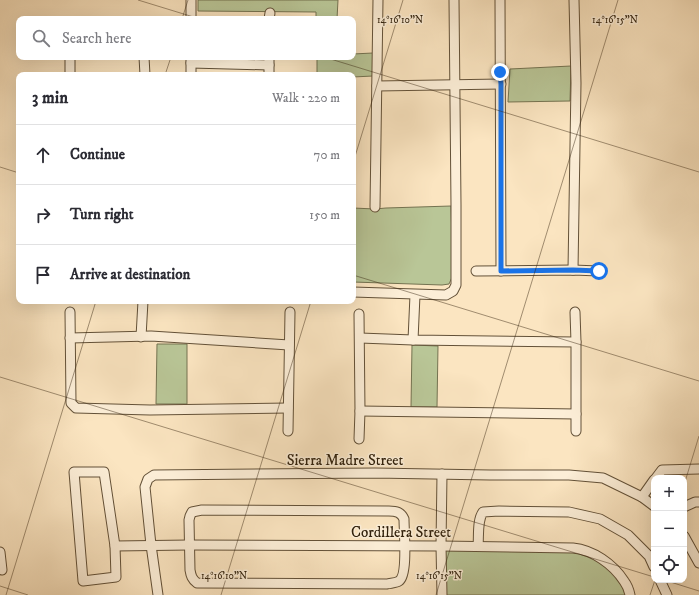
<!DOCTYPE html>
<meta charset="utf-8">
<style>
body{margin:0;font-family:"IM FELL DW Pica",serif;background:#f2f2f3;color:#2b2b33}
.controls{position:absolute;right:12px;bottom:12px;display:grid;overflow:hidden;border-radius:8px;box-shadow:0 4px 16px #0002}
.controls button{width:36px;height:36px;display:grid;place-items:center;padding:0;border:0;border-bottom:1px solid #e1e1e2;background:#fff;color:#2b2b33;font:20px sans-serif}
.stop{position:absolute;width:12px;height:12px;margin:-9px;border:3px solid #1a73e8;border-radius:50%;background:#fff}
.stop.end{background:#1a73e8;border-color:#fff;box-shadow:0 1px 4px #0008}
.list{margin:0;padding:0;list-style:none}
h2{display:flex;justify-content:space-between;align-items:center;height:52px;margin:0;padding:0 16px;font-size:17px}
h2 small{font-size:13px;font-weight:400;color:#7c7c81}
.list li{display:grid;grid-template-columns:26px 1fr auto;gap:12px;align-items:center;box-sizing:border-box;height:60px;padding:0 16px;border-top:1px solid #e1e1e2}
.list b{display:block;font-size:15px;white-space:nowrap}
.list em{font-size:13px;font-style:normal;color:#7c7c81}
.icon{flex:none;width:22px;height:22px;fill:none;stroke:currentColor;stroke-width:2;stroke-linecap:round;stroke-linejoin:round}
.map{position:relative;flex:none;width:699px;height:595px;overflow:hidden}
.search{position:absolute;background:#fff;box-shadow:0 4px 16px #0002;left:16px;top:16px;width:340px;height:44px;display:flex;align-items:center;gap:10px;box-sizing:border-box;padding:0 14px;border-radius:8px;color:#7c7c81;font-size:15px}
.panel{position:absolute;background:#fff;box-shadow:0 4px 16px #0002;left:16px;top:72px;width:340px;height:232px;border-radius:8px}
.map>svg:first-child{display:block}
.green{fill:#b9c697;stroke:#747351}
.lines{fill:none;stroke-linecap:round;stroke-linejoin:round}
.minor-casing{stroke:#635138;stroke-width:11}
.minor{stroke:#fceed7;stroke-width:9}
.route{stroke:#1a73e8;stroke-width:5}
.ticks{fill:none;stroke:#30200b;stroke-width:1;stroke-opacity:0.45}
.labels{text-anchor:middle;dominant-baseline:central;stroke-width:3;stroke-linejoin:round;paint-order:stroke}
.street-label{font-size:15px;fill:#30200b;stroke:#fceed7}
.ticks-label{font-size:10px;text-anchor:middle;fill:#30200b;stroke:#fceed7;stroke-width:3;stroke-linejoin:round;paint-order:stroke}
</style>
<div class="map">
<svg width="699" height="595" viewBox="0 0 699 595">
<rect width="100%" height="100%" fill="#fbe5c1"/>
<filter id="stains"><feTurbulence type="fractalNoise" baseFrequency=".005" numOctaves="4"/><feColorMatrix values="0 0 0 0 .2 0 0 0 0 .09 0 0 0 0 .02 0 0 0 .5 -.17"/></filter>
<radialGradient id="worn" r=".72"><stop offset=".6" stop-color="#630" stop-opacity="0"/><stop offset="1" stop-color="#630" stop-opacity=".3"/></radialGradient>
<g class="green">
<path d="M198,0h140l-1,19h-21v-7l-118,-1z"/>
<path d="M373,53v23l-20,1v-2h-36v-18h36v-3z"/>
<path d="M571,66l-1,35 -62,1 2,-33z"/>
<path d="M451,206l2,69 -4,9 -7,1 -89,-3v-74l22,1 11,-1z"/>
<path d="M157,344h30v60h-31z"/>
<path d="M412,345l26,1 -1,61h-26z"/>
<path d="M445,548l133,3 25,11 11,10 12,18 1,5h-182z"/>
</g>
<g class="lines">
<g class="minor-casing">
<g id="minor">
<path d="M500,0l1,271"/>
<path d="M191,19v-19"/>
<path d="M269,19l1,-6"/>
<path d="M70,57v18"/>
<path d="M144,57l1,18"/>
<path d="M269,57v18"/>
<path d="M191,63l78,2"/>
<path d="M191,75v-17"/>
<path d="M377,86l124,-2"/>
<path d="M375,207l3,-207"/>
<path d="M573,270l3,-187 -2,-83"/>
<path d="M476,271l97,-1 26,1"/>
<path d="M353,292l93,3 7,-4 3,-6v-80l-2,-205"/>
<path d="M70,312l1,91 5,5 74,2 138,-2"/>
<path d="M575,312l1,30v89"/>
<path d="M141,337l2,-36"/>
<path d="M70,338l81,-2 138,9"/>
<path d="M360,338l53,2 163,2"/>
<path d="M413,340l2,-45"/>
<path d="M360,411l216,3"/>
<path d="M288,431l2,-119"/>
<path d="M359,439l1,-28 -1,-97"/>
<path d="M74,472h30l11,74 1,31 -33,4z"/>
<path d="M442,474l-1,72 1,49"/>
<path d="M656,478l6,-8 37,-1"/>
<path d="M642,497l12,-17"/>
<path d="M684,507l11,-5h4"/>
<path d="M202,510l187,1c7,0 12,1 15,8 0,12 4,56 -5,62 -3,2 -8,2 -12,3l-190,-1c-5,-4 -6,-7 -7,-13l-1,-50 1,-4 2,-4z"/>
<path d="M684,536l15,27"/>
<path d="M115,546l74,-1 252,1 132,2c20,2 40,16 51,33 3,4 5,9 6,14"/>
<path d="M478,546c1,-9 -1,-26 5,-34l16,-1 70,1 31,7 28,16 21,21 5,11"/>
<path d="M0,552l2,18"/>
<path d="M660,580l7,15"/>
<path d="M158,595l-7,-50 -6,-58 3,-8 6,-4 221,-2 115,2h79l34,3 39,19 12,9"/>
</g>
</g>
<use href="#minor" class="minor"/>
</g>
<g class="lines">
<path class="route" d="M500,72l1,12v187l72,-1 26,1"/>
</g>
<path class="ticks" d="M138,0l62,19M182,19l6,-19M324,57l375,115M165,75l6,-18M353,163l50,-163M0,167l19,6M353,275l346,106M0,377l654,200M684,485l15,-49M664,580l35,11M0,586l28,9M6,595l90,-294M221,595l90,-294M436,595l182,-595M650,595l5,-15"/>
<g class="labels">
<g class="street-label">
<text x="345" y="460">Sierra Madre Street</text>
<text x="401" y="532">Cordillera Street</text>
</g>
</g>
<g class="ticks-label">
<text x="400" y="23">14°16'10"N</text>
<text x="615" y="23">14°16'15"N</text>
<text x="224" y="579">14°16'10"N</text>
<text x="439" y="579">14°16'15"N</text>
</g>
<rect width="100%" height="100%" filter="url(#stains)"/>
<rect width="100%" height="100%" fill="url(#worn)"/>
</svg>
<div class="controls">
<button>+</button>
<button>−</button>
<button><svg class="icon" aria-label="locate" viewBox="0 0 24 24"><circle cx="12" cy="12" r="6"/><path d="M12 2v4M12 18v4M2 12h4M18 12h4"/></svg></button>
</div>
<div class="stop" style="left:599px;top:271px"></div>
<div class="stop end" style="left:500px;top:72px"></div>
<div class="search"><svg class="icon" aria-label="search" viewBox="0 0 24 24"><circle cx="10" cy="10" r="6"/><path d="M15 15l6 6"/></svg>Search here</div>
<section class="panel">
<h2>3 min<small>Walk · 220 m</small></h2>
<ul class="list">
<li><svg class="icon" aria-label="ahead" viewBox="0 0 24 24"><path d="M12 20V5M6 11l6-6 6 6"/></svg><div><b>Continue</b></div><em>70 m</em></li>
<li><svg class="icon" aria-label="right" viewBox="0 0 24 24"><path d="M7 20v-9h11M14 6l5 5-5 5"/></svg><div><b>Turn right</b></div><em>150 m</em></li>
<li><svg class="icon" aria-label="arrive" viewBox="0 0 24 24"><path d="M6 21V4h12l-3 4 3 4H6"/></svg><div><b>Arrive at destination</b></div></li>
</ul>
</section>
</div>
